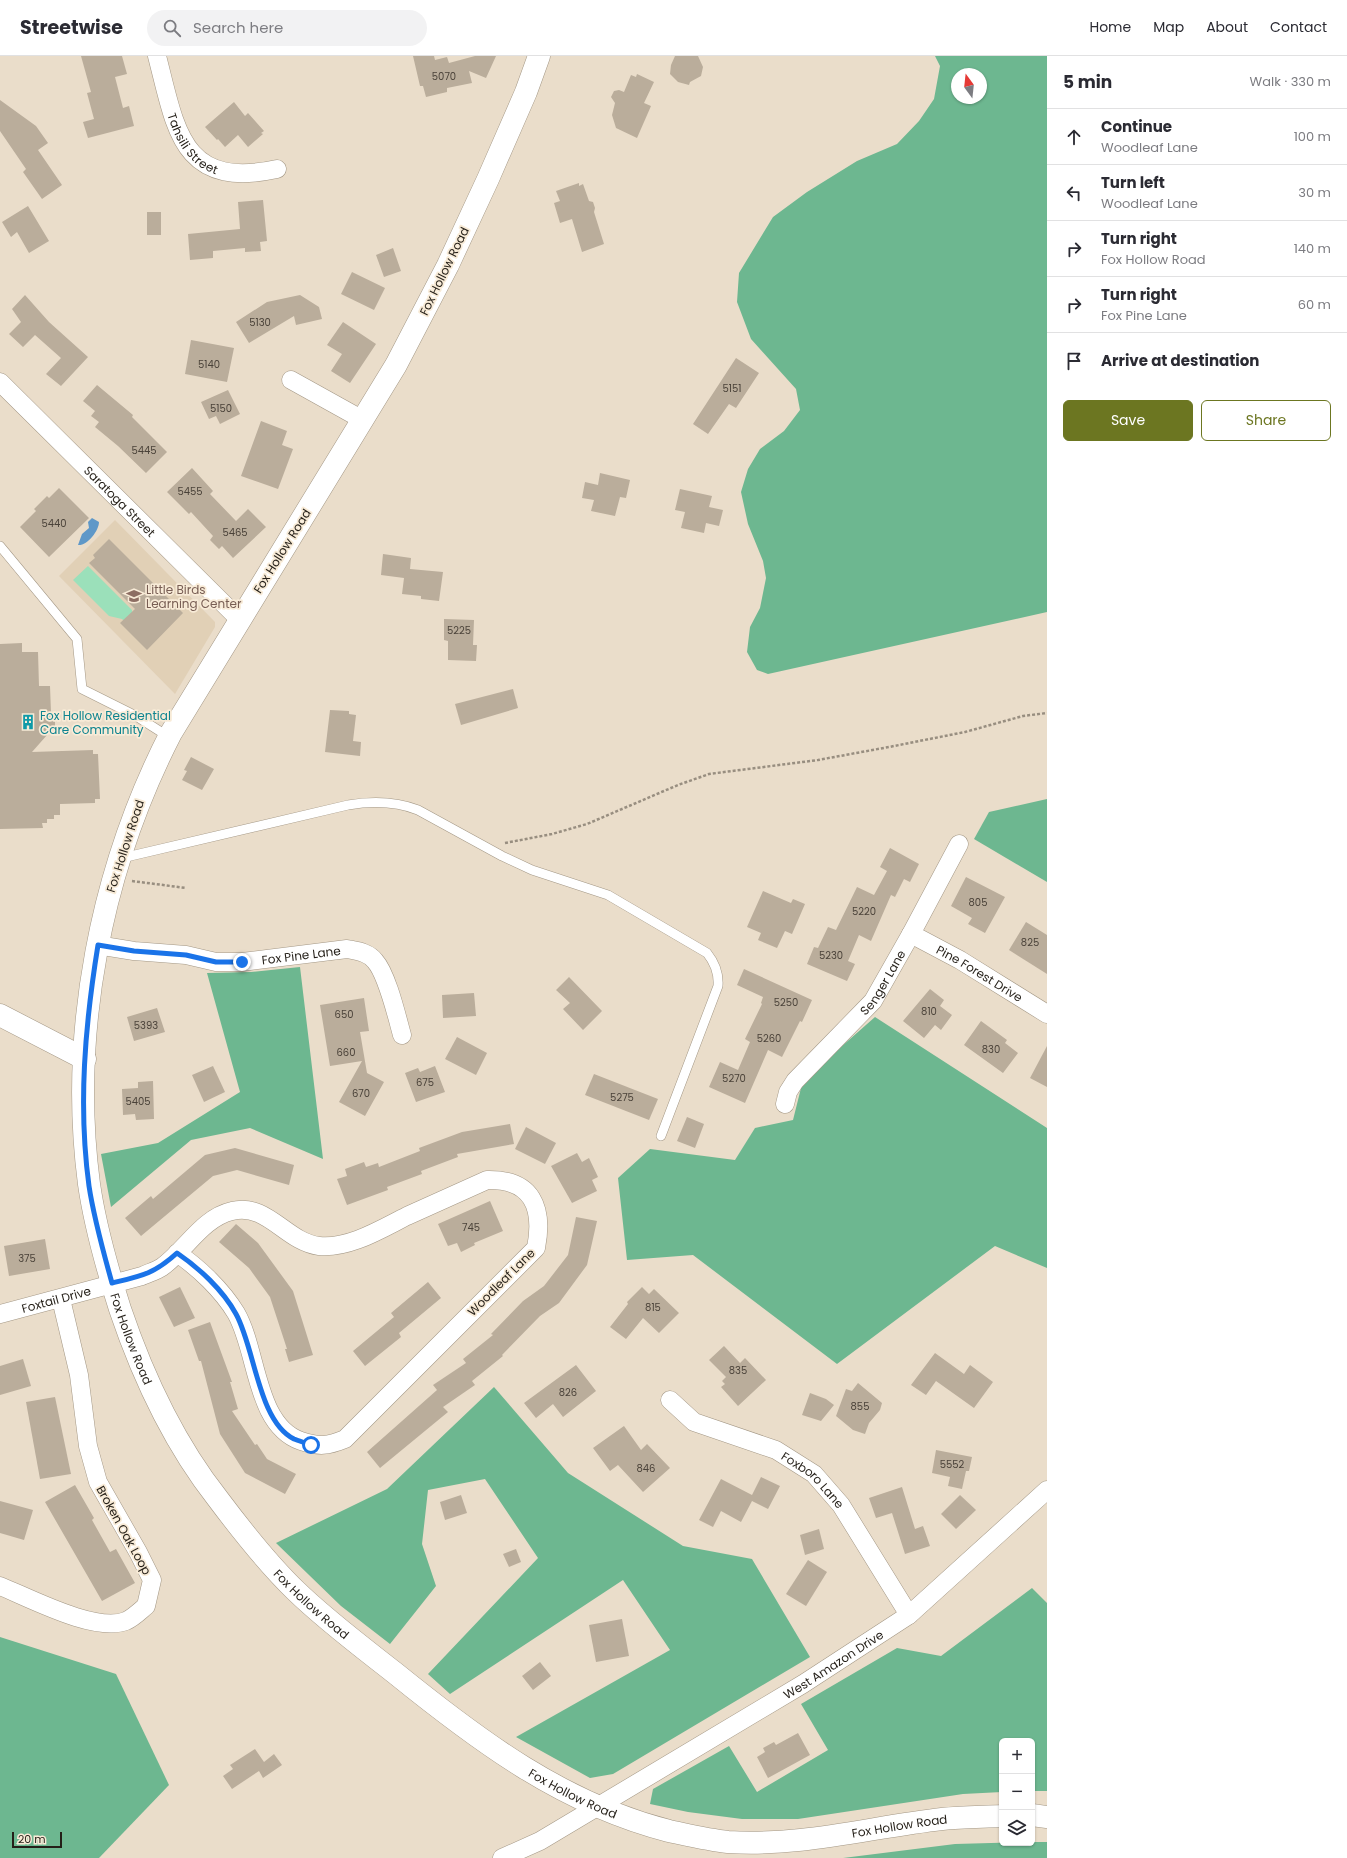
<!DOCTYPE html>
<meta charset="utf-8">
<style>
body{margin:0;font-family:Poppins,sans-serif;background:#f2f2f3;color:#2b2b33}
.controls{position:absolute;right:12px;bottom:12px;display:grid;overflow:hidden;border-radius:6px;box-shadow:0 1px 3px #0004}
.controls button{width:36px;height:36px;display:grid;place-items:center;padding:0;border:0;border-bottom:1px solid #e1e1e2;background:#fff;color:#2b2b33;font:20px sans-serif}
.compass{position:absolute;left:951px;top:12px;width:36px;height:36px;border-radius:50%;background:#fff;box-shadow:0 1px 3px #0004;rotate:345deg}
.scale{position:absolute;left:12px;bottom:10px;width:50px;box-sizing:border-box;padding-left:4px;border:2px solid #241f18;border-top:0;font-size:11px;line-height:14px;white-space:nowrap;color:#241f18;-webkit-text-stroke:3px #f8ebd7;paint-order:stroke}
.stop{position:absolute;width:12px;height:12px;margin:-9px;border:3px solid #1a73e8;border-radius:50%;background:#fff}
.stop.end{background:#1a73e8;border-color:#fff;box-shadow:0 1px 4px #0008}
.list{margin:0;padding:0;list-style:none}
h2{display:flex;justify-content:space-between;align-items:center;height:52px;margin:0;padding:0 16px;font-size:17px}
h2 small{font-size:13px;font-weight:400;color:#7c7c81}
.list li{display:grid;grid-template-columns:26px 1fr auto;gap:12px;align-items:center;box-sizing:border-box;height:56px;padding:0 16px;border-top:1px solid #e1e1e2}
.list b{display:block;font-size:15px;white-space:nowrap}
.list p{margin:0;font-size:13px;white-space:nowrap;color:#7c7c81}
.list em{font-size:13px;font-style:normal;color:#7c7c81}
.actions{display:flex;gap:8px;padding:12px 16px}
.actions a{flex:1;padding:9px 0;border:1px solid #6c7621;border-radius:6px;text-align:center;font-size:14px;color:#6c7621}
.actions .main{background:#6c7621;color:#fff}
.icon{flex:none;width:22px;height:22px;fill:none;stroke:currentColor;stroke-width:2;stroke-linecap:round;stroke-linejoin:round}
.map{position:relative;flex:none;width:1047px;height:1802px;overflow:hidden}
header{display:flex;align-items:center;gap:24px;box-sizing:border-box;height:56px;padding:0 20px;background:#fff;border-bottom:1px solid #e1e1e2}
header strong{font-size:19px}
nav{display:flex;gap:22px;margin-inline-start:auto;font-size:14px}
.search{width:280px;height:36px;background:#f2f2f3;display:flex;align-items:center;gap:10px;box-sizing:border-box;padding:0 14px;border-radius:22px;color:#7c7c81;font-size:15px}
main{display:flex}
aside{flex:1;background:#fff}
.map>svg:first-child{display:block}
.built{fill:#e1d0b6}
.green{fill:#9be0ba}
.forest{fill:#6db790;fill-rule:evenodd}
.water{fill:#5f98c8}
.building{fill:#baad9b}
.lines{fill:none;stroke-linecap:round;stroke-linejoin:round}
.lane-casing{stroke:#a39785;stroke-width:10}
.street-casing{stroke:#a39785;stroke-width:19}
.secondary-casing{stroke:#a39785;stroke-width:23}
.path{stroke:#988e80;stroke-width:2.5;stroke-dasharray:3 2;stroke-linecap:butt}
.lane{stroke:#fff;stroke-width:9}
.street{stroke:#fff;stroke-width:18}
.secondary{stroke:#fff;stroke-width:22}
.route{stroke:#1a73e8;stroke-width:5}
.labels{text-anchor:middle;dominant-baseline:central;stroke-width:3.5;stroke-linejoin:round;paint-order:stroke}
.number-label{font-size:10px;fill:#4a4239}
.street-label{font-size:12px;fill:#241f18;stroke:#f8ebd7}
.education-label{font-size:12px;fill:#785e54;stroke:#f8ebd7;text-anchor:start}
.culture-label{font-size:12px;fill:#0d838f;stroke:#f8ebd7;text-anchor:start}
</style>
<header>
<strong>Streetwise</strong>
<div class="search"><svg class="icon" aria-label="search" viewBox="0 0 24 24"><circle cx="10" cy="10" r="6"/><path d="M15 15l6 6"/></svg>Search here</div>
<nav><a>Home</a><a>Map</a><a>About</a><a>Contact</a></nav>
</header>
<main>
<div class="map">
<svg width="1047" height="1802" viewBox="0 0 1047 1802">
<rect width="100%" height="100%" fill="#eaddca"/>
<path class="built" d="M115,464l100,102v5l-40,67 -116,-118z"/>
<path class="green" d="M88,510l44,44v7l-6,6 -4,-4 -13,-3 -36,-36z"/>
<g class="forest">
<path d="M935,0h112v556l-279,62 -11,-4 -10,-18 3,-25 10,-19 6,-30 -3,-17 -15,-37 -7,-32 7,-23 12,-20 24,-18 16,-21 -4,-21 -45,-50 -14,-37 2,-29 34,-56 34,-25 50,-31 40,-17 22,-23 15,-22 6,-33zM957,18h24v24h-24z"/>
<path d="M1047,743v83l-73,-43 15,-27z"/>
<path d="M300,911l23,192 -73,-31 -59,12 -80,67 -10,-53 57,-11 82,-51 -33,-119 44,-1z"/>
<path d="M875,961l172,111v140l-52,-22 -158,118 -144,-109 -66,5 -9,-82 32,-29 85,11 20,-32 38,-8 8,-32 32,-34z"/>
<path d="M494,1331l74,86 115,73 69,13 58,98 -197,117 -23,4 -74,-41 154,-87 -47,-70 -173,114 -22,-20 110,-116 -53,-79 -57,11 -6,54 14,42 -46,58 -49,-38 -65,-63 111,-54z"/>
<path d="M1032,1532l15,15v188h-15v-50h-30v51l-39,2 -165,25h-56l-54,-7 -38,-8 3,-15 76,-43 28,46 71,-42 -27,-46 96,-56 44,8z"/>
<path d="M0,1581l116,37 53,111 -70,73h-99z"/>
<path d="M1032,1786h15v16h-204l112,-14z"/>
</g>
<path class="water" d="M92,462l7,4c0,9 -12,24 -21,23l4,-11 7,-6 -1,-6z"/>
<g class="building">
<path d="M81,0h41l5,18 -12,3 8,31 6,-2 5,20 -46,12 -5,-16 11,-3 -7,-26 4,-1z"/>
<path d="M413,0h21l1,4 12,-3 2,6 26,-7h21l-10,22 -17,-7 3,12 -25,5v4l-21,5 -3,-11h-3z"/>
<path d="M675,0h23l5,11 -2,9 -11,6 -1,3 -11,-3 -8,-8 1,-9z"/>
<path d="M637,18l17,8 -10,21 7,3 -14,32 -21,-10 -4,-13 3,-12 -4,-6 3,-6 5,-1 5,2 7,-17 5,2z"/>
<path d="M0,44l36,26 12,17 -10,7 24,35 -20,14 -19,-27 3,-3 -26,-38z"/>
<path d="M234,46l11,14 3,-3 16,18 -3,2 2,1 -15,13 -10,-12 -13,12 -7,-8 -1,1 -12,-13z"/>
<path d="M579,127v3l4,-2 6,17 4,1 2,6 -1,4 10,32 -22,8 -10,-33 -12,4 -6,-20 6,-2 -4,-10z"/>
<path d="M263,144l4,41 -7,1 1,9 -16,1v-4l-32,3v7l-23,2 -2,-26 52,-5 -2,-27z"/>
<path d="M28,150l21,35 -20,12 -12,-21 -6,5 -9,-15z"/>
<rect x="147" y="156" width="14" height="23"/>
<path d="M393,192l8,23 -17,6 -8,-22z"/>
<path d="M352,216l33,16 -11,22 -33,-16z"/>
<path d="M25,239l24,27 39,35 -27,29 -15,-12 15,-16 -26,-23 -12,12 -14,-13 12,-12 -9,-13z"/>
<path d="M300,239l19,12 3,12 -26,6 -2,-9 -45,27 -13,-21 31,-20z"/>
<path d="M343,266l33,22 -26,39 -19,-12 11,-17 -15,-9z"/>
<path d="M191,284l43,8 -7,34 -42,-8z"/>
<path d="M736,302l23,15 -23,35 -7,-4 -21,30 -15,-10z"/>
<path d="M97,329l36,30 -1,2 35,35 -21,21 -28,-27 -23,-19 4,-5 -8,-6 4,-5 -12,-10z"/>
<path d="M228,334l12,24 -20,10 -4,-8 -7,3 -8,-17z"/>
<path d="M261,365l26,10 -5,14 11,4 -15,40 -37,-13z"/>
<path d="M192,412l21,23 -3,3 26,27 12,-12 18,18 -33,31 -11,-12 -3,3 -9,-9 3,-4 -22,-24 -2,2 -22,-22z"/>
<path d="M600,417l30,7 -4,18 -6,-1 -5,19 -24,-5 3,-11 -12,-2 3,-16 13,3z"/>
<path d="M59,432l30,30 -40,39 -29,-30 16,-16 -2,-2 13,-13 2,2z"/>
<path d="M680,433l32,7 -3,11 14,3 -4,16 -13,-3 -2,10 -23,-5 4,-16 -10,-2z"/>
<path d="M109,483l74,74 -36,37 -27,-27 15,-14 -46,-46 6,-5 -2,-3z"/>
<path d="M383,498l28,4 -1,11 33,3 -4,29 -18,-2v-3l-19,-2 2,-16 -23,-3z"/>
<path d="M444,563l30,1 -1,25h4l-1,16 -28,-1v-19l-4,-1z"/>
<path d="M22,587v9h16l1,34h11l1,27 4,5v8l-23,26 61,-2v4h5l2,45h-5v4l-35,1v11h-6v4h-7v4h-5l1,5 -43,1v-185z"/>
<path d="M513,633l5,19 -57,17 -6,-21z"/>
<path d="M330,654l19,1v3l7,1 -3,26 8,1 -1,14 -35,-4z"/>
<path d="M191,701l23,12 -12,21 -20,-10 5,-9 -3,-1z"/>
<path d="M890,792l29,16 -9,18 -6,-3 -9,18 -4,-2 -20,46 -12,-6 -11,26 7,3 -8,17 -40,-17 7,-17 4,1 10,-21 8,3 21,-43 17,8 13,-24 -7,-4z"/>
<path d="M966,821l39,20 -20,36 -17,-9 4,-6 -21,-12z"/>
<path d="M763,835l28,12 2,-4 12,5 -13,30 -7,-3 -8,17 -19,-8 3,-7 -14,-6z"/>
<path d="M1026,866l21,13v39l-38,-24z"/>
<path d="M744,913l68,31 -10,22 -2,-1 -18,36 -14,-7 -23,53 -36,-16 11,-25 18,8 12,-28 -5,-3 17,-35 -1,-1 2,-6 -26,-12z"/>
<path d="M569,921l33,34 -19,19 -20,-21 7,-6 -14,-13z"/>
<path d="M930,933l14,11 -4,6 12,9 -11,15 -6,-5 -11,13 -21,-17z"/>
<path d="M474,937l2,23 -33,2 -1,-23z"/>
<path d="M364,942l5,33 -9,1 7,41 17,9 -19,34 -26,-14 23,-41 -32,5 -10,-61z"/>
<path d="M157,952l8,24 -31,9 -7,-24z"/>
<path d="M981,965l26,19 -2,3 13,10 -15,20 -39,-28z"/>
<path d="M457,981l30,16 -11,22 -31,-16z"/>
<path d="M1047,990v41l-17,-9z"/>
<path d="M213,1010l12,26 -21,10 -12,-27z"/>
<path d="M435,1010l10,26 -29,10 -11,-29 13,-5 2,4z"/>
<path d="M594,1018l64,25 -9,21 -64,-25z"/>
<path d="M153,1025l1,38 -18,1 -1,-6 -12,1 -1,-26 16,-1v-6z"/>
<path d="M687,1061l17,7 -9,24 -18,-7z"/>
<path d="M510,1068l4,20 -57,10 1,3 -37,14 1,3 -35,13 1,3 -41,15 -10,-26 10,-3 -2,-7 19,-7 2,5 12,-4 1,4 41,-16 -1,-3 43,-16z"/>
<path d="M526,1071l30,16 -11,21 -30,-15z"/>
<path d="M235,1092l59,17 -5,20 -52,-15 -24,6 -72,60 -16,-18 26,-22 2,3 52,-44z"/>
<path d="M577,1097l5,9 7,-4 9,19 -6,3 5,11 -25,12 -21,-37z"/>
<path d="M490,1145l13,30 -29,12 1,2 -14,7 -4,-9 -9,3 -10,-22z"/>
<path d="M576,1161l21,4 -10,44 -28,38 -19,13 -38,39 1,1 -31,25 3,4 -32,22 5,5 -68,56 -13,-16 70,-62 -4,-5 33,-22 -3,-4 30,-24 -2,-1 32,-33 21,-15 24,-31z"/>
<path d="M236,1168l22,19 35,48 20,64 -24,7 -4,-13h2l-17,-52 -21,-29 -30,-26z"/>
<path d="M45,1183l5,30 -41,7 -5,-30z"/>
<path d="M428,1226l13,16 -42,35 2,4 -36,29 -12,-15 41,-34 -3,-4z"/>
<path d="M180,1231l15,31 -21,9 -15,-30z"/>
<path d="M642,1231l7,7 5,-5 25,24 -20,20 -16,-15 -17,21 -16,-12 18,-23 -1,-2z"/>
<path d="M210,1266l22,60h-2l8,27 -6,2 23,34 2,-1 10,15 29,15 -11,20 -40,-21 -25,-39 -19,-73h-2l-11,-31z"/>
<path d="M724,1290l16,17 5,-5 21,22 -28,26 -17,-19 4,-3 -3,-3 4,-4 -17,-17z"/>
<path d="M935,1297l29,21 6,-9 23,17 -19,26 -38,-27 -10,14 -15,-10z"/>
<path d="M23,1303l8,27 -31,9v-29z"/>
<path d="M576,1309l20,26 -33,26 -10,-13 -17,14 -12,-15z"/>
<path d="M858,1327l24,20 -2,7 -11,13 -4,11 -12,-4 -17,-14 10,-27 6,2z"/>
<path d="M810,1337l16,6 8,6 -13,16 -19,-6z"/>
<path d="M55,1341l16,77 -31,5 -14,-77z"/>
<path d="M624,1370l17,24 6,-6 23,24 -27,24 -25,-27 -8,6 -17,-23z"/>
<path d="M936,1394l36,7 -3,14h-3l-4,18 -14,-3 2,-9 -18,-4z"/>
<path d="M761,1421l19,9 -12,23 -16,-8 -11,21 -20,-11 -8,16 -14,-7 22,-41 31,16z"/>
<path d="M75,1429l19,33 -2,2 18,32 6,-3 19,34 -33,18 -57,-99z"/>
<path d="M902,1431l13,42 8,-3 7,20 -25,8 -13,-41 -16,5 -7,-20z"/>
<path d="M461,1439l6,18 -22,7 -5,-18z"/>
<path d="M960,1439l16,15 -20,19 -15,-15z"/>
<path d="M0,1445l33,9 -9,30 -24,-7z"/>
<path d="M819,1473l5,20 -19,6 -5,-20z"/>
<path d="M516,1493l5,13 -12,5 -6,-13z"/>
<path d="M808,1504l19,12 -21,34 -20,-12z"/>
<path d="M622,1563l7,37 -33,6 -7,-37z"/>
<path d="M540,1606l11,14 -18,14 -11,-14z"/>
<path d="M798,1677l12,22 -42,23 -11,-21 8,-5 -2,-4 11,-6 2,3z"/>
<path d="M255,1693l9,13 10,-8 8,11 -19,13 -4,-7 -27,18 -9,-13 10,-7 -3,-4z"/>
</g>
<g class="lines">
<g class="lane-casing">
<g id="lane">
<path d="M0,490l77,93 5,50 54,27 33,21"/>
<path d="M122,802l226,-53c24,-4 47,-4 70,5l84,46 30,14 76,25 99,58c8,10 12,20 11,33l-57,150"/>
</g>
</g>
<g class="street-casing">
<g id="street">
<path id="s1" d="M157,0c19,73 24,134 120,113"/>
<path d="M291,324l72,40"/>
<path id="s2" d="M0,326l240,238"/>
<path id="s3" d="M911,878l49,26 87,54"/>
<path id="s4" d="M97,889l37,6 52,4 30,7h26l105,-13c10,2 21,3 28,12 12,13 22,56 27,74"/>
<path id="s5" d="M785,1048l3,-12 7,-11 78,-80 38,-67 48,-90"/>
<path id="s6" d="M0,1258l142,-38c6,-3 14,-5 20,-9 24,-17 40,-49 70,-56 35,-9 54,31 87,35 30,3 62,-17 88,-30 27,-12 53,-24 80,-36 45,-1 57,27 49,68l-191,191c-17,7 -26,8 -44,2 -46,-16 -43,-90 -65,-128 -14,-23 -37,-45 -59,-60"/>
<path id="s7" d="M670,1344l24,22 82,28 38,24 27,31 68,110"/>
<path d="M0,1530c30,12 95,47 126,35 7,-3 14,-10 20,-15l6,-26 -14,-28 -40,-70 -10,-36 -9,-71 -18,-76"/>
<path id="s8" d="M502,1802l38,-17 263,-157 106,-69 138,-125"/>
</g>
</g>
<g class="secondary-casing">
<g id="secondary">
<path id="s9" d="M539,0l-13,36 -38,87 -40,86 -52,100 -225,368c-70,136 -102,299 -82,451 6,42 18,84 31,125 23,68 53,133 98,190 24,32 49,64 78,92 31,30 66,56 99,82 84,68 168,131 274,158 19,4 40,9 59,11 72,5 143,-15 214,-23 20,-2 40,-2 60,-3"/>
<path d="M0,959l85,44"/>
<path d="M1032,1759l15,2"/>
</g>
</g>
<g class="path">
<path d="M505,787l47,-9 35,-10 91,-39 31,-11 109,-14 71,-13 76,-15 58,-16 24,-3"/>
<path d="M132,825l54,7"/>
</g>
<use href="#lane" class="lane"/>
<use href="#street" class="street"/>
<use href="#secondary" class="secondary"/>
</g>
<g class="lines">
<path class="route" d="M242,906h-26l-30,-7 -52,-4 -36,-6c-13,80 -20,160 -9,241 5,33 14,65 23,97 29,-7 42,-9 65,-30 22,15 46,37 59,61 19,34 22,107 58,125 5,2 12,4 17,6"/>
</g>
<defs>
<g id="school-bare" transform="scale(1.2)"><path d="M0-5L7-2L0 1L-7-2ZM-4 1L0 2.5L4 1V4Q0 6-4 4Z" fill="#8d6e63" stroke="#f8ebd7" stroke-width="2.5" paint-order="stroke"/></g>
<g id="building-bare" transform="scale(1.2)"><path d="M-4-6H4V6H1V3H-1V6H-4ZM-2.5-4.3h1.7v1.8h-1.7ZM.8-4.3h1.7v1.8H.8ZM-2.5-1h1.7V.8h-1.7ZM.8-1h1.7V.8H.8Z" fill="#0f9aa8" stroke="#f8ebd7" stroke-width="2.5" paint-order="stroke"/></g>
</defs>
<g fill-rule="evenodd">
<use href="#school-bare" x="134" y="540"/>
<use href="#building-bare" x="28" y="666"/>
</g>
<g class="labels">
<g class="number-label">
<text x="444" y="20">5070</text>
<text x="260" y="266">5130</text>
<text x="209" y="308">5140</text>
<text x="732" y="332">5151</text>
<text x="221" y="352">5150</text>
<text x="144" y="394">5445</text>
<text x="190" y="435">5455</text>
<text x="54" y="467">5440</text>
<text x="235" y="476">5465</text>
<text x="459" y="574">5225</text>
<text x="978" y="846">805</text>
<text x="864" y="855">5220</text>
<text x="1030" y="886">825</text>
<text x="831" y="899">5230</text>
<text x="786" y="946">5250</text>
<text x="929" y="955">810</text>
<text x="344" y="958">650</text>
<text x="146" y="969">5393</text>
<text x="769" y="982">5260</text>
<text x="991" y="993">830</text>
<text x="346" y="996">660</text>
<text x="734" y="1022">5270</text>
<text x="425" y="1026">675</text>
<text x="361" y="1037">670</text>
<text x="622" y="1041">5275</text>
<text x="138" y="1045">5405</text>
<text x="471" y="1171">745</text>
<text x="27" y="1202">375</text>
<text x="653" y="1251">815</text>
<text x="738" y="1314">835</text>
<text x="568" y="1336">826</text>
<text x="860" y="1350">855</text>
<text x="952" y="1408">5552</text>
<text x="646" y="1412">846</text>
</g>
<g class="street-label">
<text stroke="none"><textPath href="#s1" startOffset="97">Tahsili Street</textPath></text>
<text transform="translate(444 215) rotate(-64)">Fox Hollow Road</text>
<text stroke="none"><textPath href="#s2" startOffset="169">Saratoga Street</textPath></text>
<text transform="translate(282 495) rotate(-58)">Fox Hollow Road</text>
<text transform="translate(125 790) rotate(-72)">Fox Hollow Road</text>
<text stroke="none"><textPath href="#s4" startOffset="206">Fox Pine Lane</textPath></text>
<text stroke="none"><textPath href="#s3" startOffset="79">Pine Forest Drive</textPath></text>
<text stroke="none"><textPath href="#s5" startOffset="158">Senger Lane</textPath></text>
<text transform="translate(501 1226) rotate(-45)">Woodleaf Lane</text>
<text stroke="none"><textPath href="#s6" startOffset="58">Foxtail Drive</textPath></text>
<text stroke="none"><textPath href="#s9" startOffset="1398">Fox Hollow Road</textPath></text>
<text stroke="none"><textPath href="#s7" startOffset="167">Foxboro Lane</textPath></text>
<text transform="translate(124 1474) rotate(61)">Broken Oak Loop</text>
<text stroke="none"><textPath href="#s9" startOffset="1722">Fox Hollow Road</textPath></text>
<text stroke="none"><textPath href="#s8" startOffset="384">West Amazon Drive</textPath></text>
<text stroke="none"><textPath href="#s9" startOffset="2046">Fox Hollow Road</textPath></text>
<text stroke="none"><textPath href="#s9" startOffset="2382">Fox Hollow Road</textPath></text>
</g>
<g class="education-label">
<text x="146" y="533">Little Birds<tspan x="146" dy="14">Learning Center</tspan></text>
</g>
<g class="culture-label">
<text x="40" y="659">Fox Hollow Residential<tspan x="40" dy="14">Care Community</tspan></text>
</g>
</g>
</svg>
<div class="controls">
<button>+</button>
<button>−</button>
<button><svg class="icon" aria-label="layers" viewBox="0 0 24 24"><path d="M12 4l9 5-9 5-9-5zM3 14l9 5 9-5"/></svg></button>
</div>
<svg class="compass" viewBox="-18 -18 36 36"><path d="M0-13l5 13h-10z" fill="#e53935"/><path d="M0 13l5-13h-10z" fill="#7c7c81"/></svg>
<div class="scale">20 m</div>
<div class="stop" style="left:311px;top:1389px"></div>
<div class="stop end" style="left:242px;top:906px"></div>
</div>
<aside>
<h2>5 min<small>Walk · 330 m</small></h2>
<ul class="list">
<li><svg class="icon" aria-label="ahead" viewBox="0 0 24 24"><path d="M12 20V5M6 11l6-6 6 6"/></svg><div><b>Continue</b><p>Woodleaf Lane</p></div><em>100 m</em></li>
<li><svg class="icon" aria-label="left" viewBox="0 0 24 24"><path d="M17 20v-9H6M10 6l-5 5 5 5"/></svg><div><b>Turn left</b><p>Woodleaf Lane</p></div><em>30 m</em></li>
<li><svg class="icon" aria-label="right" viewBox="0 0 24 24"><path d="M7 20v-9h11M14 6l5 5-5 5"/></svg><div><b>Turn right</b><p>Fox Hollow Road</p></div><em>140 m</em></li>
<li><svg class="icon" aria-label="right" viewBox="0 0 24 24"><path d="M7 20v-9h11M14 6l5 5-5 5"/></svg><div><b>Turn right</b><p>Fox Pine Lane</p></div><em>60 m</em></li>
<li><svg class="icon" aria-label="arrive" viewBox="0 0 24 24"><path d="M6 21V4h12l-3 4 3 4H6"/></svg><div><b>Arrive at destination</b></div></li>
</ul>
<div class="actions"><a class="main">Save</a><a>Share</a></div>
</aside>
</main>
